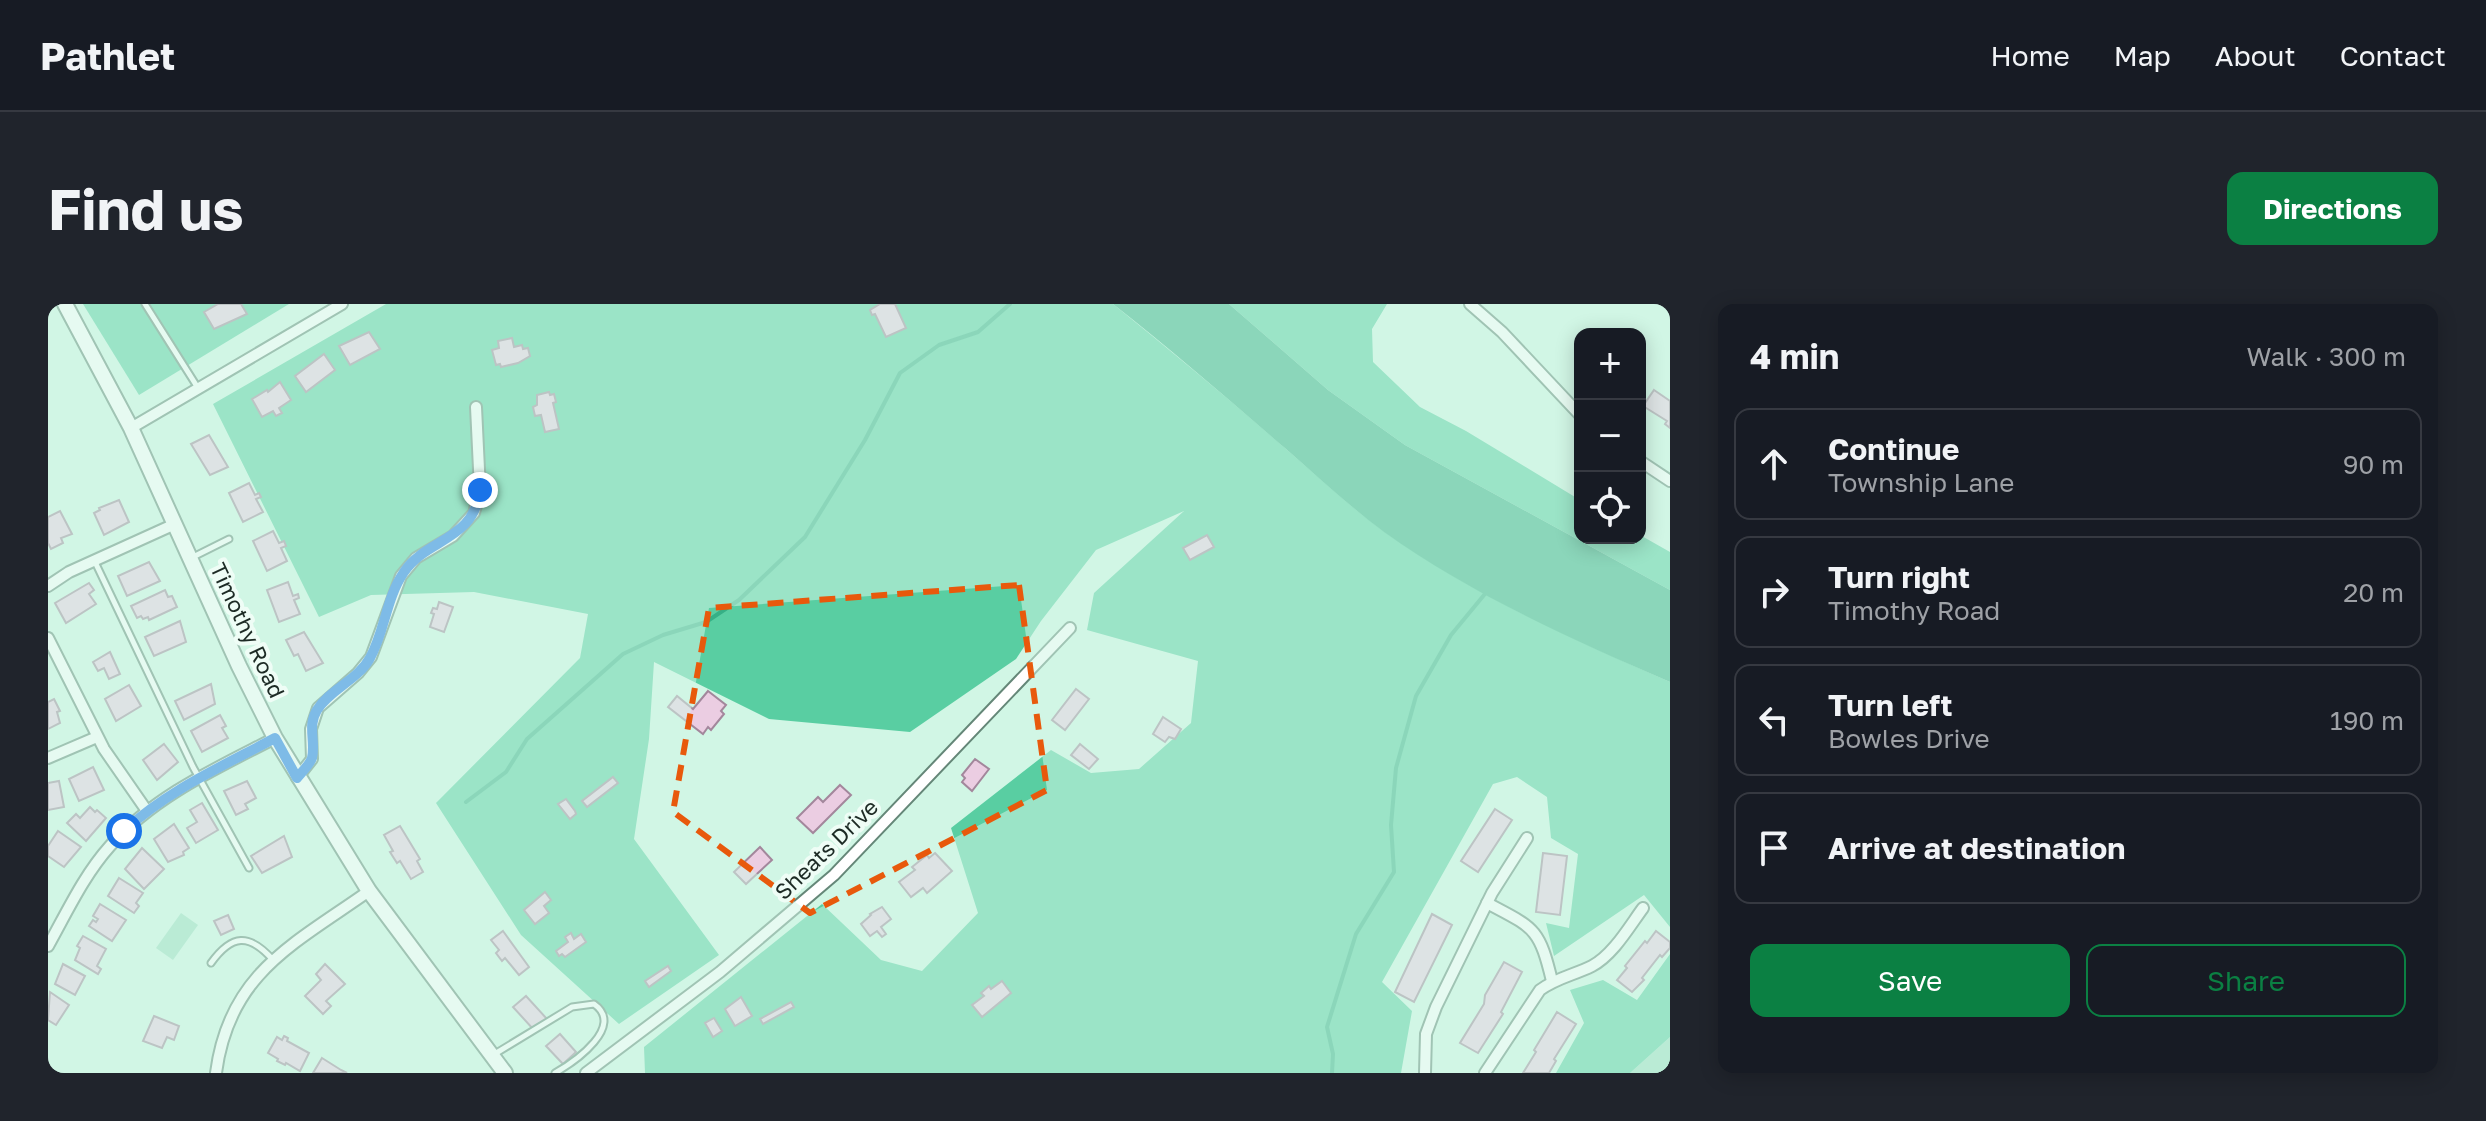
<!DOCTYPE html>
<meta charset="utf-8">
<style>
body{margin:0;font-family:"Golos Text",sans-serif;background:#20242c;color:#f1f3f6}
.controls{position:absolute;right:24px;top:24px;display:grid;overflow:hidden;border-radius:16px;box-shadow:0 4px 20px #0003}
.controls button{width:72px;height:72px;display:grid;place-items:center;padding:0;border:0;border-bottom:2px solid #363941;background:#171b24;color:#f1f3f6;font:40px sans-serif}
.stop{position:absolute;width:24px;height:24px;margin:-18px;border:6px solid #1a73e8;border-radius:50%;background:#fff}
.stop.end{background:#1a73e8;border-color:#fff;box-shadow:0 2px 8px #0008}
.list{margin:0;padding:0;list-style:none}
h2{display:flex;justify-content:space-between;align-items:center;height:104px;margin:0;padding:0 32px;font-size:34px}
h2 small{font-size:26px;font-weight:400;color:#9ea1a6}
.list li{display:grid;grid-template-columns:52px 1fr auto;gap:24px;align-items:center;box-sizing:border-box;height:112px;margin:0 16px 16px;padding:0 16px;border:2px solid #363941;border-radius:16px}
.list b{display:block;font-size:30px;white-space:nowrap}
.list p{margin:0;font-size:26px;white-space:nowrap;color:#9ea1a6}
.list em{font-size:26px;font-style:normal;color:#9ea1a6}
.actions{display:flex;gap:16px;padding:24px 32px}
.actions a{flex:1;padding:18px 0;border:2px solid #0b8043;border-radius:16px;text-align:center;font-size:28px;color:#0b8043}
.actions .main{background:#0b8043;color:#fff}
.icon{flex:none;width:44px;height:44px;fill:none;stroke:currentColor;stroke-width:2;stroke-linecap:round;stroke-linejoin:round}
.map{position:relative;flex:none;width:1622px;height:769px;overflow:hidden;border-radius:16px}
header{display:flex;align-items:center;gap:48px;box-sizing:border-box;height:112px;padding:0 40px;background:#171b24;border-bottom:2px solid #363941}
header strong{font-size:38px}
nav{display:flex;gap:44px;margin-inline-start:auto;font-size:28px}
.intro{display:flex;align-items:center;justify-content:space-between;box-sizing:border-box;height:192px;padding:0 48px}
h1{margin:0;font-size:56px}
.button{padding:20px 36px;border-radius:16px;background:#0b8043;color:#fff;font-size:28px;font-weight:700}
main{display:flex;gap:48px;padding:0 48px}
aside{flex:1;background:#171b24;border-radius:16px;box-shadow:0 4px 20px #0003}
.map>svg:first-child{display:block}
.green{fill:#9edec2}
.forest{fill:#59cea2}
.water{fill:#36b086}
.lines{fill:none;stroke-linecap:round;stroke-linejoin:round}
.stream{stroke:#36b086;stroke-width:4}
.building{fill:#ebcde2;stroke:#a3879c;stroke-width:2}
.lane-casing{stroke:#658778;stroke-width:9}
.street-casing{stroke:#658778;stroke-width:14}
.secondary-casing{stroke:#658778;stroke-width:18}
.lane{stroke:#fff;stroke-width:5}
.street{stroke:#fff;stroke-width:10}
.secondary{stroke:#fff;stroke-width:14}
.route{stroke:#1a73e8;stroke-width:10}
.marked{fill:none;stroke:#e8590c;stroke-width:6;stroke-dasharray:16 10;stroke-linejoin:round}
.labels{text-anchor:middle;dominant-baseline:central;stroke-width:8;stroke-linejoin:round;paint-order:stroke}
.street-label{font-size:22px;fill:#1d2b25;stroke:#effdf6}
</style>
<header>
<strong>Pathlet</strong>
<nav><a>Home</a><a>Map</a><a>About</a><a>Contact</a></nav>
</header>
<div class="intro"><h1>Find us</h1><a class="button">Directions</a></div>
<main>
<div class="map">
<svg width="1622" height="769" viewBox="0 0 1622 769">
<rect width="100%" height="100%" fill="#d1f6e5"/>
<g class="green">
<path d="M133,609l17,12 -25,35 -17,-12z"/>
<path d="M1622,733v36h-40z"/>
</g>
<g class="forest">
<path d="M35,0h206l-150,91z"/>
<path d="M338,0h727c58,47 116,95 173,145 34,29 66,60 103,86 86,60 185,105 281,147v245l-26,-32 -90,61 -8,-33 23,5 9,-74 -27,-16 -4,-41 -30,-20 -24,7 -111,198 30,29 -11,62h-756l-1,-26 178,-143 59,56 41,11 56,-58 -27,-85 100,-78 40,23 48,-4 52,-46 7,-62 -111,-31 7,-37 90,-82 -88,39 -55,71 -25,38 -106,73 -141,-13 -115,-57 -5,77 -15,100 85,116 -100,69 -98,-89 -85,-132 144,-145 8,-44 -114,-22 -103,3 -52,22 -106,-213z"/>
<path d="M1181,0h158l-15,25 1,33 47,45 46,24 114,69v38h60v-3l30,17v38l-265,-145 -77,-55z"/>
<path d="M1622,650v83l-40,36h-74l28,-50 -14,-33 33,-10 34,20z"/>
</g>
<path class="water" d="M1065,0h116l99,86 77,55 265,145v92c-98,-42 -199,-88 -286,-150 -35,-26 -66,-55 -98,-83 -57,-49 -114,-99 -173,-145z"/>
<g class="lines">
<g class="stream">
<path d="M418,498l40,-30 21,-33 96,-85 40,-19 43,-13 33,-22 66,-63 60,-97 35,-67 39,-28 39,-13 32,-28"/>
<path d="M1284,769l1,-19 -6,-27 29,-93 38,-62 -3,-47 5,-57 20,-72 35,-61 38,-46"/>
</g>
</g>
<g class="building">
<path d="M170,0h23l6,10 -33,15 -10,-17z"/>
<path d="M832,0h15l11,24 -20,9 -11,-23 -3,1 -2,-5z"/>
<path d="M321,28l11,17 -30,16 -11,-19z"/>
<path d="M464,34l2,9 8,-2 1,4 5,-1 2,8 -12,7 -17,4 -1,-3 -4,1 -4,-15 7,-2 -1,-7z"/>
<path d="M276,50l11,16 -29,22 -11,-16z"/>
<path d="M232,78l11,18 -12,8 3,5 -6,3 -3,-5 -11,6 -10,-18 15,-9 1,2z"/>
<path d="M1606,86l16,11v27l-5,-4 2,-3 -24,-15z"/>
<path d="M501,88l1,3 4,-1 2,8 -3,1 6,26 -14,3 -4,-17 -6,1 -2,-9 4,-2v-10z"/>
<path d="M161,131l19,32 -18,8 -19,-31z"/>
<path d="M201,179l6,12 4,-2 2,4 -5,2 7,13 -20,10 -14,-29z"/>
<path d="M71,196l10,22 -25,13 -10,-22 6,-3 -1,-2z"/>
<path d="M12,207l12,23 -11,4 2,5 -12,6 -3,-6v-26z"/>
<path d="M225,227l6,12 5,-2 2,5 -5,2 6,13 -20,10 -14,-30z"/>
<path d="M1159,231l7,12 -24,13 -7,-12z"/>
<path d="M101,258l11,19 -33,15 -9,-20z"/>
<path d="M240,278l5,14 5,-2 1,4 -5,2 6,14 -21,8 -12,-32z"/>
<path d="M41,279l5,7 -5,4 7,10 -30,19 -11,-20z"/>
<path d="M117,286l3,7 4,-1 5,11 -28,13 -1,-3 -5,2 -2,-3 -4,2 -6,-12z"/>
<path d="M391,298l14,5 -9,25 -14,-5 4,-13 -3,-1 2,-5 4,1z"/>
<path d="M132,317l6,21 -32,14 -9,-19z"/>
<path d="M256,328l19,31 -17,8 -8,-17 -4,2 -8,-16z"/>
<path d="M62,348l10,22 -11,5 -5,-11 -6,3 -5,-9z"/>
<path d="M163,380l4,20 -31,16 -9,-19z"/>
<path d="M81,381l12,21 -25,15 -11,-22z"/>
<path d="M1028,385l13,10 -24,31 -13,-10z"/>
<path d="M660,387l18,14 -5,6 3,3 -13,16 -3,-3 -5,7 -35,-27 9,-11 16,13z"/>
<path d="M6,395l6,12 -3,1 3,11 -12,6v-27z"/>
<path d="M172,411l6,11 -4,2 6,10 -26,14 -11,-21z"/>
<path d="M1115,413l18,12 -6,10 -6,-2 -4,5 -12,-8z"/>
<path d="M116,440l14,18 -21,18 -14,-20z"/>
<path d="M1032,440l18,15 -9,10 -18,-14z"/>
<path d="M927,455l14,10 -17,22 -10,-9 3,-4 -3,-3z"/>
<path d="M45,463l11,23 -25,11 -10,-22z"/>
<path d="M565,473l5,6 -31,24 -5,-6z"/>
<path d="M11,477l5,26 -16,3v-27z"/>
<path d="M199,477l9,17 -11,6 3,5 -12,6 -12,-24z"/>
<path d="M792,481l11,10 -38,38 -16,-15 21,-21 5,5z"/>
<path d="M518,495l9,12 1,3 -6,5 -12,-15z"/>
<path d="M154,499l16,27 -22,13 -9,-15 10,-6 -7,-12z"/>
<path d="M42,503l5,5 2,-2 9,8 -20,23 -19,-18 9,-9 4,4z"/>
<path d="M1447,505l17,11 -34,52 -17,-11z"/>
<path d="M126,520l15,24 -6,4 1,3 -16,7 -14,-23z"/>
<path d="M352,522l20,33 -3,2 6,11 -12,7 -11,-18 -3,2 -7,-11 3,-1 -9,-16z"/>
<path d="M10,527l23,16 -17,20 -16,-11v-10z"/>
<path d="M236,532l8,21 -30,16 -11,-17z"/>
<path d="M712,543l12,13 -26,24 -12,-12z"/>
<path d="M94,544l22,21 -20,20 -19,-20z"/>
<path d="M887,549l17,18 -25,22 -4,-5 -12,9 -12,-15 16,-12 -3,-3 15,-12 2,3z"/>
<path d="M1495,549l24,3 -7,59 -24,-3z"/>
<path d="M71,574l24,15 -7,10 3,3 -5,7 -26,-17z"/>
<path d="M497,588l6,8 -7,6 5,7 -14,11 -11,-14z"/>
<path d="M52,600l26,16 -14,21 -23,-15 4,-6 3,2 2,-3 -5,-3z"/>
<path d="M834,603l9,12 -10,8 5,7 -4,3 -5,-6 -7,5 -9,-12 10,-9 -1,-1z"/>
<path d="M1384,610l20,11 -38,77 -19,-10z"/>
<path d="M180,611l6,14 -13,6 -7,-14z"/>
<path d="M455,627l26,36 -10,8 -14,-17 -3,3 -6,-8 3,-3 -8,-10z"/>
<path d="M1608,627l14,11v6l-8,9 -2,-2 -18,23 2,2 -12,12 -15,-12 10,-12 -2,-2 20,-25 2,2z"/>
<path d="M523,629l3,6 7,-5 5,8 -21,15 -3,-3 -3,2 -3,-5 12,-9 -3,-5z"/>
<path d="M35,632l23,13 -9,17 4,3 -3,5 -23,-14 5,-12 -3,-2z"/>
<path d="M1456,658l18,10 -21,40 2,2 -25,39 -18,-10 24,-39 1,-9z"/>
<path d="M15,660l22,12 -10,19 -20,-11z"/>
<path d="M277,660l20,20 -19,17 5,5 -8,8 -18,-18 16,-16 -5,-6z"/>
<path d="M620,662l3,5 -22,16 -4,-6z"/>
<path d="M954,677l9,12 -29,24 -10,-12 12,-9 -3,-3 8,-7 2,3z"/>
<path d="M2,688l19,13 -13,20 -8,-5z"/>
<path d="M478,692l21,23 -13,11 -21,-23z"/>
<path d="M693,693l11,19 -17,10 -10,-17z"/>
<path d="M743,698l3,5 -31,17 -3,-5z"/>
<path d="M1509,708l19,12 -22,35 2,2 -7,12h-26l13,-21 -2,-2z"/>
<path d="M106,712l25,10 -5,14 -7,-3 -5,11 -19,-7z"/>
<path d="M666,714l8,13 -9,6 -8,-14z"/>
<path d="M512,730l16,18 -13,12 -17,-18z"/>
<path d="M236,732l4,2 -1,3 22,12 -9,18 -14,-8 -1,2 -8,-4 1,-2 -10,-6 9,-16 5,3z"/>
<path d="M274,754l19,12 6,3h-34z"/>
</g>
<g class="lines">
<g class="lane-casing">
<g id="lane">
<path d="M97,0l53,84"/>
<path d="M143,254l38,-19"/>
<path d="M47,258l98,205 56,101"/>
<path d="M163,659c21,-29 38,-30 62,-3"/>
<path d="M445,751l79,-48 22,-3c31,22 -18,57 -39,69"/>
</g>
</g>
<g class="street-casing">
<g id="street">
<path d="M1422,0l32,28 78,83"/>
<path d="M83,124l211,-124"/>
<path d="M1592,157l30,20"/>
<path d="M0,282l21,-14 106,-48"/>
<path d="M0,334l56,111 43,62"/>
<path d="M0,454l49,-21"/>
<path d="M249,474l15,-19 -1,-30 7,-21 40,-35 13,-16 30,-81 15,-18 37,-22 21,-23 6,-23 -4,-83"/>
<path d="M1439,599c47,25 52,24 65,78"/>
<path d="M0,642c19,-34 36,-71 62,-100 44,-50 107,-78 165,-108"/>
<path d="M168,769c13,-100 78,-129 153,-182"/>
<path d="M538,769l134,-101 114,-97 236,-247"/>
<path d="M1377,769l1,-39 10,-27 56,-114 35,-55"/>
<path d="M1437,769l55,-83c16,-12 34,-15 52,-24 21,-11 37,-39 51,-58"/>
</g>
</g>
<g class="secondary-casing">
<path id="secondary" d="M17,0l66,124 108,238 36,72 94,153 136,182"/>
</g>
<use href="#lane" class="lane"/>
<use href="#street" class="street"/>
<use href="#secondary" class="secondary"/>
</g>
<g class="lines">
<path class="route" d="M76,527c44,-41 99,-65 151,-93l22,40c5,-6 13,-14 15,-20 4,-17 -5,-32 5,-48 13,-21 41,-30 53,-52 15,-27 16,-60 34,-86 23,-34 70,-31 76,-82"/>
</g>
<path d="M0 0H1622V769H0ZM971,281l28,205 -237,123 -137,-101 36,-204z" fill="#d1f6e5" fill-opacity=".55" fill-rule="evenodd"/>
<path class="marked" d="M971,281l28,205 -237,123 -137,-101 36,-204z"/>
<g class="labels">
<g class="street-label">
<text transform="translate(200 326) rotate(65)">Timothy Road</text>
<text transform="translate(778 545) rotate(-44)">Sheats Drive</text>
</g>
</g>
</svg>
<div class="controls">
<button>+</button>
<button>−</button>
<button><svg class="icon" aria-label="locate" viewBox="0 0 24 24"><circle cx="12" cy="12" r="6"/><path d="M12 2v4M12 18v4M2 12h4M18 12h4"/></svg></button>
</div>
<div class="stop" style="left:76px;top:527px"></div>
<div class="stop end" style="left:432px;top:186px"></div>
</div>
<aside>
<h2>4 min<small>Walk · 300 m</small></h2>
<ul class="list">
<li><svg class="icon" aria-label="ahead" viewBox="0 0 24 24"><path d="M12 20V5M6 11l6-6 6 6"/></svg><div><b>Continue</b><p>Township Lane</p></div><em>90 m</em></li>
<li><svg class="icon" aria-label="right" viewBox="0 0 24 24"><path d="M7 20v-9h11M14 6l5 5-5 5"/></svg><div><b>Turn right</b><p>Timothy Road</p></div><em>20 m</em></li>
<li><svg class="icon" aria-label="left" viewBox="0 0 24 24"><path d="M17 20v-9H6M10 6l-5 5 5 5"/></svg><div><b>Turn left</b><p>Bowles Drive</p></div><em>190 m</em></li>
<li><svg class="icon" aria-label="arrive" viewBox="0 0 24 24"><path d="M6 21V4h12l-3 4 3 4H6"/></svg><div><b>Arrive at destination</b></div></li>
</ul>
<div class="actions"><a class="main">Save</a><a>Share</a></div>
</aside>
</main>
